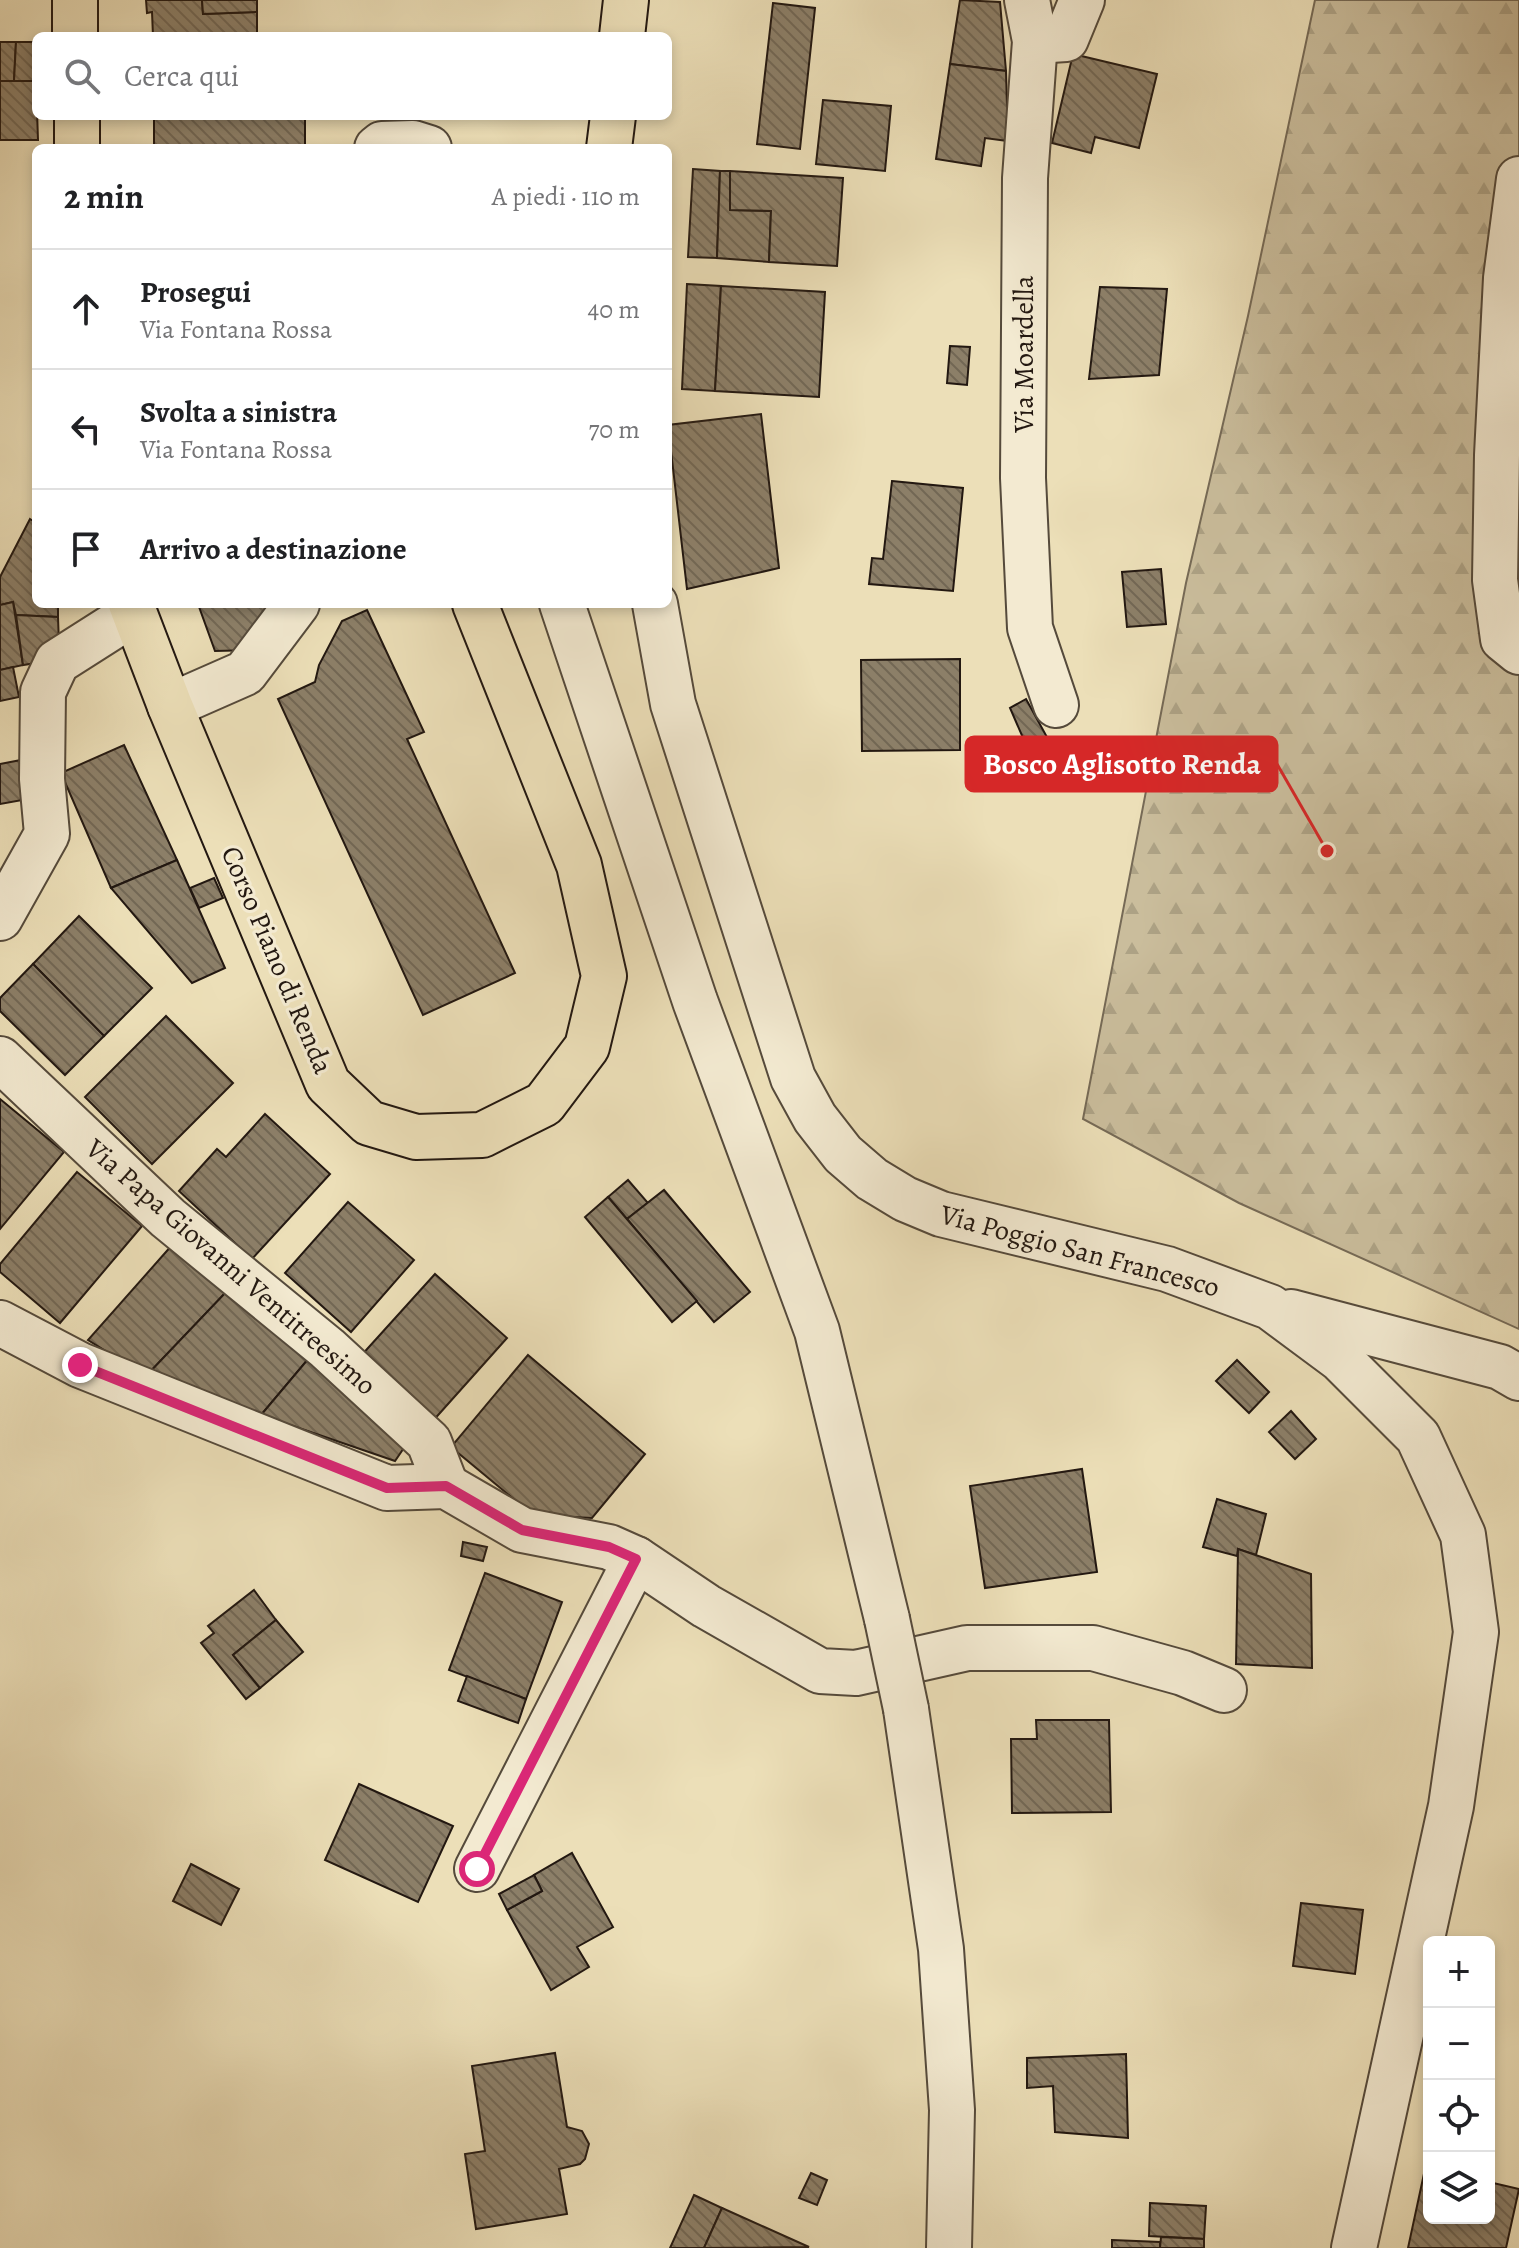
<!DOCTYPE html>
<html lang="it">
<meta charset="utf-8">
<style>
body{margin:0;font-family:Alegreya,serif;background:#f6f6f6;color:#202124}
.controls{position:absolute;right:24px;bottom:24px;display:grid;overflow:hidden;border-radius:12px;box-shadow:0 4px 12px #0003}
.controls button{width:72px;height:72px;display:grid;place-items:center;padding:0;border:0;border-bottom:2px solid #e0e0e0;background:#fff;color:#202124;font:40px sans-serif}
.stop{position:absolute;width:24px;height:24px;margin:-18px;border:6px solid #db2777;border-radius:50%;background:#fff}
.stop.end{background:#db2777;border-color:#fff;box-shadow:0 2px 8px #0008}
.list{margin:0;padding:0;list-style:none}
h2{display:flex;justify-content:space-between;align-items:center;height:104px;margin:0;padding:0 32px;font-size:34px}
h2 small{font-size:26px;font-weight:400;color:#757577}
.list li{display:grid;grid-template-columns:52px 1fr auto;gap:24px;align-items:center;box-sizing:border-box;height:120px;padding:0 32px;border-top:2px solid #e0e0e0}
.list b{display:block;font-size:30px;white-space:nowrap}
.list p{margin:0;font-size:26px;white-space:nowrap;color:#757577}
.list em{font-size:26px;font-style:normal;color:#757577}
.icon{flex:none;width:44px;height:44px;fill:none;stroke:currentColor;stroke-width:2;stroke-linecap:round;stroke-linejoin:round}
.map{position:relative;flex:none;width:1519px;height:2248px;overflow:hidden}
.search{position:absolute;background:#fff;box-shadow:0 4px 12px #0003;left:32px;top:32px;width:640px;height:88px;display:flex;align-items:center;gap:20px;box-sizing:border-box;padding:0 28px;border-radius:12px;color:#757577;font-size:30px}
.panel{position:absolute;background:#fff;box-shadow:0 4px 12px #0003;left:32px;top:144px;width:640px;height:464px;border-radius:12px}
.map>svg:first-child{display:block}
.forest{fill:url(#forest-firs);stroke:#766a56;stroke-width:2}
.building{fill:url(#building-back-hatch);stroke:#231811;stroke-width:2}
.lines{fill:none;stroke-linecap:round;stroke-linejoin:round}
.minor-casing{stroke:#554a3b;stroke-width:48}
.major-casing{stroke:#231811;stroke-width:48}
.minor{stroke:#f3ead1;stroke-width:44}
.major{stroke:#ecdfb8;stroke-width:44}
.minor-bridge-casing{stroke:#554a3b;stroke-width:48;stroke-linecap:butt}
.minor-bridge{stroke:#f3ead1;stroke-width:44}
.route{stroke:#db2777;stroke-width:10}
.labels{text-anchor:middle;dominant-baseline:central;stroke-width:6;stroke-linejoin:round;paint-order:stroke}
.street-label{font-size:28px;fill:#231811;stroke:#f3ead1}
.leader{fill:none;stroke:#d62828;stroke-width:3}
.callout-dot{fill:#d62828;stroke:#f3ead1;stroke-width:3}
.callout{fill:#d62828;stroke:#d62828;stroke-width:3}
.callout-label{font-size:30px;text-anchor:middle;font-weight:bold;fill:#fff}
</style>
<div class="map">
<svg width="1519" height="2248" viewBox="0 0 1519 2248">
<defs>
<pattern id="forest-firs" width="22" height="20" patternUnits="userSpaceOnUse" patternTransform="scale(2)"><rect width="22" height="20" fill="#cabd9c"/><path d="M5 1l3.5 6h-7zM16 11l3.5 6h-7z" fill="#ada285"/></pattern>
<pattern id="building-back-hatch" width="6" height="6" patternUnits="userSpaceOnUse" patternTransform="scale(2)"><rect width="6" height="6" fill="#8c7f68"/><path d="M-1 5l2 2M0 0l6 6M5-1l2 2" fill="none" stroke="#726754"/></pattern>
</defs>
<rect width="100%" height="100%" fill="#ecdfb8"/>
<filter id="stains"><feTurbulence type="fractalNoise" baseFrequency=".0025" numOctaves="4"/><feColorMatrix values="0 0 0 0 .2 0 0 0 0 .09 0 0 0 0 .02 0 0 0 .5 -.17"/></filter>
<radialGradient id="worn" r=".72"><stop offset=".6" stop-color="#630" stop-opacity="0"/><stop offset="1" stop-color="#630" stop-opacity=".3"/></radialGradient>
<path class="forest" d="M1315,0h204v1329l-280,-126 -156,-84 103,-536 62,-267z"/>
<g class="building">
<path d="M146,0h56l1,14 54,-2v24h-104l-1,-24 -5,1z"/>
<path d="M202,0h55v12l-54,2z"/>
<path d="M960,0l40,2 6,69 -56,-7z"/>
<path d="M773,3l42,5 -15,141 -43,-5z"/>
<path d="M0,42h16l-2,39h-14z"/>
<path d="M16,42h20v39h-22z"/>
<path d="M1073,54l84,20 -18,74 -44,-11 -4,16 -39,-10z"/>
<path d="M950,64l56,7 2,70 -23,-3 -4,28 -45,-7z"/>
<path d="M0,81h36l2,59h-38z"/>
<path d="M823,100l68,6 -6,65 -69,-7z"/>
<rect x="154" y="116" width="151" height="32"/>
<path d="M693,169l27,2 -3,87 -29,-1z"/>
<path d="M720,171h10v39l41,1 -2,51 -52,-4z"/>
<path d="M730,171l113,7 -6,88 -68,-4 2,-51 -41,-1z"/>
<path d="M687,284l34,2 -6,105 -33,-2z"/>
<path d="M721,286l104,6 -6,105 -104,-6z"/>
<path d="M1100,287l67,2 -8,86 -70,4z"/>
<path d="M950,346l20,1 -3,38 -20,-2z"/>
<path d="M761,414l18,154 -92,21 -19,-164z"/>
<path d="M892,481l71,7 -10,103 -84,-7 3,-26 11,1z"/>
<path d="M30,519l6,4v81h22v13l-42,-2 -3,-13 -13,3v-28z"/>
<path d="M1161,569l5,55 -39,3 -5,-55z"/>
<path d="M13,602l10,63 -23,5v-65z"/>
<path d="M198,604h79l-16,46 -46,1z"/>
<path d="M367,610l57,122 -17,7 108,234 -92,42 -145,-316 37,-17 4,-17 23,-44z"/>
<path d="M16,615l42,2 1,28 -23,18 -13,2z"/>
<path d="M960,659v91l-98,1 -1,-91z"/>
<path d="M13,667l6,30 -19,4v-31z"/>
<path d="M1026,699l33,60 -22,11 -27,-62z"/>
<path d="M124,745l53,115 -66,28 -50,-115z"/>
<path d="M21,760l7,39 -28,5v-40z"/>
<path d="M177,860l48,108 -33,15 -81,-95z"/>
<path d="M214,878l9,20 -24,10 -9,-20z"/>
<path d="M79,916l73,72 -48,48 -71,-72z"/>
<path d="M33,964l71,72 -39,39 -65,-64v-13z"/>
<path d="M166,1016l67,67 -81,81 -67,-67z"/>
<path d="M0,1099l64,53 -64,77z"/>
<path d="M265,1114l65,60 -78,85 -73,-68 38,-42 9,8z"/>
<path d="M77,1172l65,54 -82,97 -60,-51v-8z"/>
<path d="M628,1180l20,23 -21,16 -19,-22z"/>
<path d="M664,1190l86,102 -36,30 -87,-103z"/>
<path d="M608,1197l89,104 -25,21 -87,-105z"/>
<path d="M348,1202l66,58 -63,72 -66,-59z"/>
<path d="M173,1244l55,46 -82,86 -58,-36z"/>
<path d="M435,1274l72,64 -76,85 -72,-65z"/>
<path d="M228,1290l81,68 -48,57 -115,-39z"/>
<path d="M528,1355l117,99 -53,64 -59,-3 -82,-68z"/>
<path d="M309,1358l103,78 -17,25 -134,-46z"/>
<path d="M1237,1360l32,32 -20,21 -33,-32z"/>
<path d="M1291,1411l25,28 -21,20 -26,-27z"/>
<path d="M1082,1469l15,103 -112,16 -15,-102z"/>
<path d="M1217,1499l49,15 -10,41 -18,-6 -1,7 -34,-9z"/>
<path d="M463,1542l24,5 -4,14 -22,-5z"/>
<path d="M1238,1549l73,25 1,94 -76,-4z"/>
<path d="M485,1573l77,29 -36,97 -77,-29z"/>
<path d="M254,1590l22,30 -43,35 27,33 -14,11 -45,-56 13,-10 -6,-7z"/>
<path d="M276,1620l27,32 -43,36 -27,-33z"/>
<path d="M467,1676l59,23 -8,24 -60,-22z"/>
<path d="M1036,1720h73l2,92 -99,1 -1,-74h26z"/>
<path d="M359,1784l94,42 -35,76 -93,-42z"/>
<path d="M572,1853l41,74 -36,20 12,20 -38,23 -44,-80 35,-19 -8,-16z"/>
<path d="M191,1864l48,25 -18,36 -48,-24z"/>
<path d="M534,1875l8,16 -35,19 -8,-16z"/>
<path d="M1301,1903l62,7 -8,64 -62,-8z"/>
<path d="M555,2053l12,74 15,4 7,13 -4,15 -5,5 -21,5 8,45 -91,15 -11,-75 20,-3 -13,-85z"/>
<path d="M1126,2054l2,84 -73,-6 -2,-46 -26,2v-30z"/>
<path d="M1425,2169l4,1v48h60v-36l30,7 -13,59h-98z"/>
<path d="M811,2173l16,7 -10,25 -18,-7z"/>
<path d="M694,2195l28,13 -18,40h-34z"/>
<path d="M1150,2203l56,3 -2,33 -55,-3z"/>
<path d="M722,2208l87,39 -105,1z"/>
<path d="M1161,2237l43,2v9h-44z"/>
<path d="M1112,2240l48,2v6h-48z"/>
</g>
<g class="lines">
<g class="minor-casing">
<g id="minor">
<path d="M1027,0l8,41 -10,137 -2,300 7,150 26,77"/>
<path d="M1035,41l31,-2 16,-39"/>
<path d="M377,148l5,-4 31,-1 16,5"/>
<path d="M1519,179l-13,99 -9,177 -2,125 8,59 16,13"/>
<path d="M562,604l133,397 122,330 70,288"/>
<path d="M655,604l18,100 120,374 22,40 28,36 29,25 33,20 36,15 226,55 103,38 70,52 78,78 45,98 13,97 -25,174 -97,442"/>
<path d="M170,706l75,-33 52,-69"/>
<path d="M0,918l47,-84 -5,-55 1,-87 14,-30 77,-49"/>
<path d="M0,1059l168,159 159,130 102,94 17,44"/>
<path d="M1291,1312l209,55 19,11"/>
<path d="M0,1323l80,42 307,123 59,-2 76,44 87,17 27,12 -159,310"/>
<path d="M636,1559l70,47 114,65 36,2 111,-25h126l90,25 41,17"/>
<path d="M906,1709l35,240 11,161 -3,138"/>
</g>
</g>
<g class="major-casing">
<g id="major">
<path d="M75,0v36"/>
<path d="M622,36l4,-36"/>
<path d="M77,116v32"/>
<path d="M609,148l4,-32"/>
<path d="M131,604l39,102 158,378 41,39 47,14 66,-2 62,-31 43,-57 17,-71 -25,-111 -104,-261"/>
</g>
</g>
<use href="#minor" class="minor"/>
<use href="#major" class="major"/>
<g class="minor-bridge-casing">
<path id="minor-bridge" d="M887,1619l19,90"/>
</g>
<use href="#minor-bridge" class="minor-bridge"/>
</g>
<g class="lines">
<path class="route" d="M80,1365l307,123 59,-2 76,44 87,17 27,12 -159,310"/>
</g>
<g class="labels">
<g class="street-label">
<text transform="translate(1024 354) rotate(-90)">Via Moardella</text>
<text transform="translate(277 960) rotate(67)">Corso Piano di Renda</text>
<text transform="translate(1080 1251) rotate(15)">Via Poggio San Francesco</text>
<text transform="translate(231 1267) rotate(41)">Via Papa Giovanni Ventitreesimo</text>
</g>
</g>
<path class="leader" d="M1327 851L1277 764"/>
<circle class="callout-dot" cx="1327" cy="851" r="8"/>
<rect class="callout" x="966" y="737" width="311" height="54" rx="8"/>
<g class="callout-label">
<text x="1122" y="774">Bosco Aglisotto Renda</text>
</g>
<rect width="100%" height="100%" filter="url(#stains)"/>
<rect width="100%" height="100%" fill="url(#worn)"/>
</svg>
<div class="controls">
<button>+</button>
<button>−</button>
<button><svg class="icon" aria-label="locate" viewBox="0 0 24 24"><circle cx="12" cy="12" r="6"/><path d="M12 2v4M12 18v4M2 12h4M18 12h4"/></svg></button>
<button><svg class="icon" aria-label="layers" viewBox="0 0 24 24"><path d="M12 4l9 5-9 5-9-5zM3 14l9 5 9-5"/></svg></button>
</div>
<div class="stop" style="left:477px;top:1869px"></div>
<div class="stop end" style="left:80px;top:1365px"></div>
<div class="search"><svg class="icon" aria-label="search" viewBox="0 0 24 24"><circle cx="10" cy="10" r="6"/><path d="M15 15l6 6"/></svg>Cerca qui</div>
<section class="panel">
<h2>2 min<small>A piedi · 110 m</small></h2>
<ul class="list">
<li><svg class="icon" aria-label="ahead" viewBox="0 0 24 24"><path d="M12 20V5M6 11l6-6 6 6"/></svg><div><b>Prosegui</b><p>Via Fontana Rossa</p></div><em>40 m</em></li>
<li><svg class="icon" aria-label="left" viewBox="0 0 24 24"><path d="M17 20v-9H6M10 6l-5 5 5 5"/></svg><div><b>Svolta a sinistra</b><p>Via Fontana Rossa</p></div><em>70 m</em></li>
<li><svg class="icon" aria-label="arrive" viewBox="0 0 24 24"><path d="M6 21V4h12l-3 4 3 4H6"/></svg><div><b>Arrivo a destinazione</b></div></li>
</ul>
</section>
</div>
